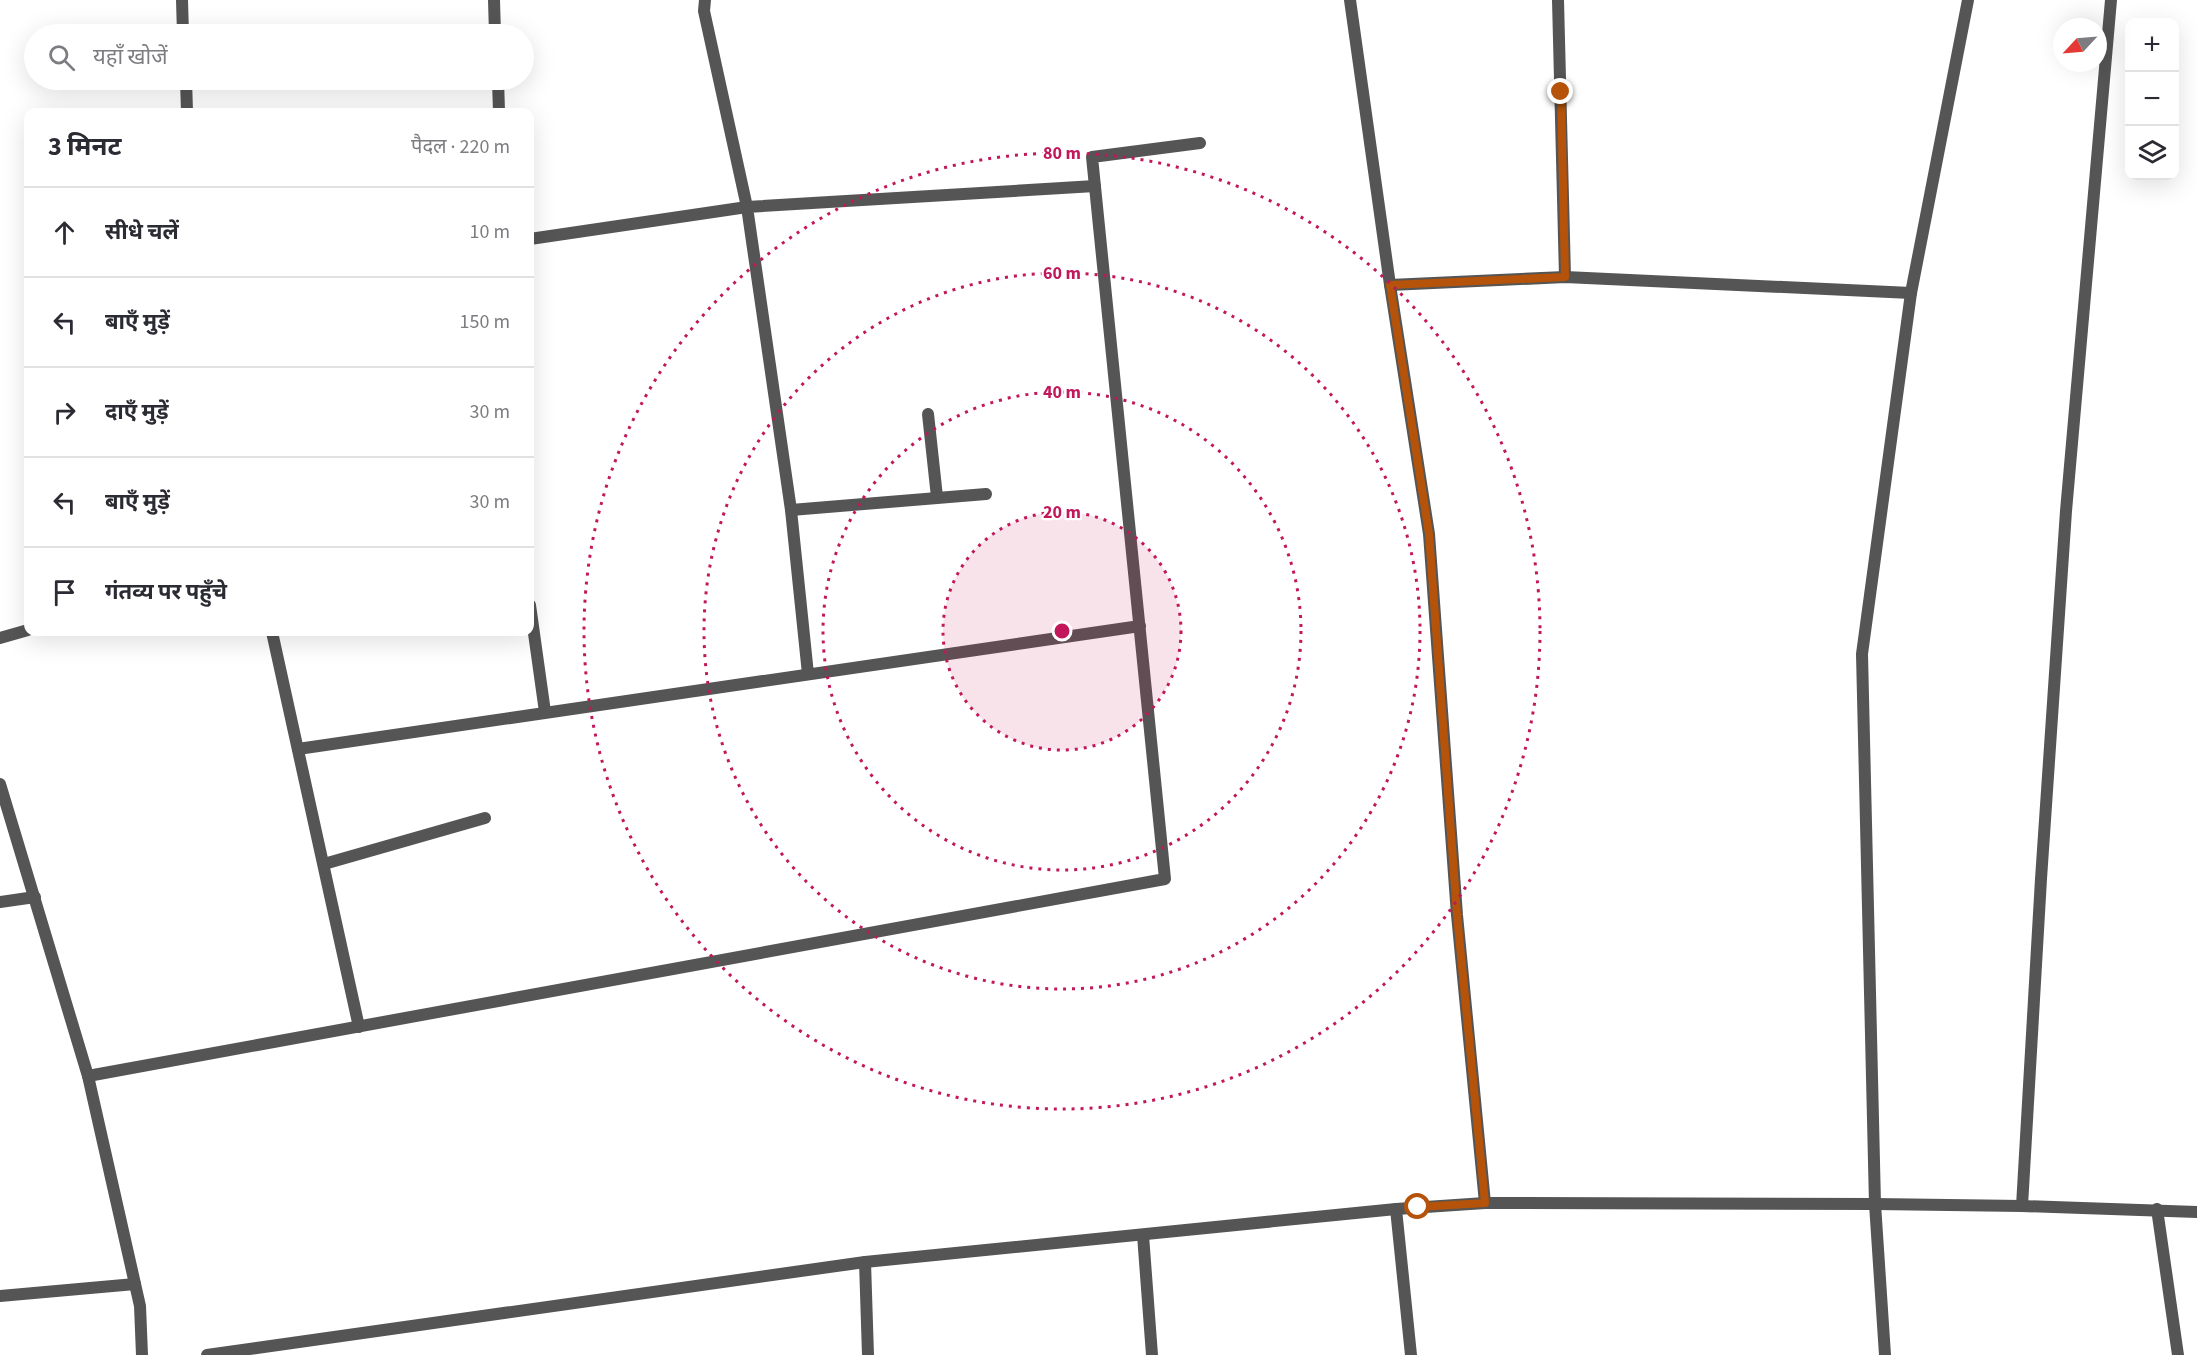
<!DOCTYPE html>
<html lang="hi">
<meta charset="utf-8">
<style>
body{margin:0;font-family:"Source Sans 3","Noto Sans Devanagari",sans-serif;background:#f7f7f7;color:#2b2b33}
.controls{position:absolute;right:18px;top:18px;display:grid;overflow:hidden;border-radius:12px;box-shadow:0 6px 24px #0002}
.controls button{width:54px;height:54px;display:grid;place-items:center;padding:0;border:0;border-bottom:2px solid #e1e1e2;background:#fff;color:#2b2b33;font:30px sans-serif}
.compass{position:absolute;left:2053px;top:18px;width:54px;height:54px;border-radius:50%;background:#fff;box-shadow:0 6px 24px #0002;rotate:244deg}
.stop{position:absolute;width:18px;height:18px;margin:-14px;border:4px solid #b45309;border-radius:50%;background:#fff}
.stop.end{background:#b45309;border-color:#fff;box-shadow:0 2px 6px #0008}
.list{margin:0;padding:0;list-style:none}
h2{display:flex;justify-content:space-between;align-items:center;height:78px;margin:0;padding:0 24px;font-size:26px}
h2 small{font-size:20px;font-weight:400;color:#7c7c81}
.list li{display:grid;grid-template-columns:39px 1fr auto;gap:18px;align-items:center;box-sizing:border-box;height:90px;padding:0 24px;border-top:2px solid #e1e1e2}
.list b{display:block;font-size:22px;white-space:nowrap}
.list em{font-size:20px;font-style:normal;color:#7c7c81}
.icon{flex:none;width:33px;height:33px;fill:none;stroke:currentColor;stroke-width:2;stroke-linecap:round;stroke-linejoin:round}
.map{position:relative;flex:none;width:2197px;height:1355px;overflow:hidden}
.search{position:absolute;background:#fff;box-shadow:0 6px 24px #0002;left:24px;top:24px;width:510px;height:66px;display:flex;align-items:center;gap:15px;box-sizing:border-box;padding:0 21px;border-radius:33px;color:#7c7c81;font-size:22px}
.panel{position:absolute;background:#fff;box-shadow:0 6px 24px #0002;left:24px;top:108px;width:510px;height:528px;border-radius:12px}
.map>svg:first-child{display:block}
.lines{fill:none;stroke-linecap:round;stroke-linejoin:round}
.minor{stroke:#555;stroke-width:12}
.route{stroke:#b45309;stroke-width:8}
.ring{fill:none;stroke:#c2185b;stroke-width:3;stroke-dasharray:3 6}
.centre{fill:#c2185b;stroke:#fff;stroke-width:3}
.ring-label{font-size:18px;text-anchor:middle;font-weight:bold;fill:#c2185b;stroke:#fff;stroke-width:4.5;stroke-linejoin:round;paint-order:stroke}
</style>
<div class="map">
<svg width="2197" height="1355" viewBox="0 0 2197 1355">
<rect width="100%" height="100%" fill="#fff"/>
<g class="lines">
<g class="minor">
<path d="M182,0l1,34"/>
<path d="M494,0l1,34"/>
<path d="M1350,0l40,285 39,249 28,381 28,288"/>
<path d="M1558,0l7,277"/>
<path d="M186,80l1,32"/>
<path d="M498,80l1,32"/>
<path d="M530,239l217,-32 -43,-196 1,-11"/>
<path d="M1390,285l175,-8 346,16"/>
<path d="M928,414l9,83"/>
<path d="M791,510l195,-16"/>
<path d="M530,605l15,107"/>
<path d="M272,632l87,395"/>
<path d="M0,638l28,-8"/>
<path d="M808,674l-17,-164 -44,-303 348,-21"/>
<path d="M298,749l842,-123"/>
<path d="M0,784l88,292 52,230 2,49"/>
<path d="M324,864l161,-46"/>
<path d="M0,902l35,-5"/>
<path d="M88,1076l1077,-197 -73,-722 108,-14"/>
<path d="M2022,1206l19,-327 25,-368 45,-511"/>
<path d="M1396,1209l15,146"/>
<path d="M2157,1209l21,146"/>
<path d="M1143,1235l9,120"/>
<path d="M865,1262l3,93"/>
<path d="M0,1296l135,-12"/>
<path d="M207,1355l658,-93 531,-53 89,-6 390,1 147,2 175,6"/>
<path d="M1885,1355l-10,-151 -13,-550 49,-361 57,-293"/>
</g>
</g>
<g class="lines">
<path class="route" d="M1418,1207l67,-4 -28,-288 -28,-381 -39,-249 175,-8 -4,-185"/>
</g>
<circle cx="1062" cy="631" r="119" fill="#c2185b" fill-opacity=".12"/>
<g class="ring">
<circle cx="1062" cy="631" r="119"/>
<circle cx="1062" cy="631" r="239"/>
<circle cx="1062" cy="631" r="358"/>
<circle cx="1062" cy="631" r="478"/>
</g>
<circle cx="1062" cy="631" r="9" class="centre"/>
<g class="ring-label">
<text x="1062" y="159">80 m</text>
<text x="1062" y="279">60 m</text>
<text x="1062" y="398">40 m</text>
<text x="1062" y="518">20 m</text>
</g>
</svg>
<div class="controls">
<button>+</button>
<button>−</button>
<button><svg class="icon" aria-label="layers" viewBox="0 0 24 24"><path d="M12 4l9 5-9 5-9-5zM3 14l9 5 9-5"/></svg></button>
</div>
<svg class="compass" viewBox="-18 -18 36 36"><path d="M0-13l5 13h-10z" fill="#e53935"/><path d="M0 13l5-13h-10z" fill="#7c7c81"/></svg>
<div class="stop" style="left:1418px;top:1207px"></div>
<div class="stop end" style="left:1561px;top:92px"></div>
<div class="search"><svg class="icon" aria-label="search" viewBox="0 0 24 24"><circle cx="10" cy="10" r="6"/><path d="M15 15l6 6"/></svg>यहाँ खोजें</div>
<section class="panel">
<h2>3 मिनट<small>पैदल · 220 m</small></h2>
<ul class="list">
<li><svg class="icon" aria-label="ahead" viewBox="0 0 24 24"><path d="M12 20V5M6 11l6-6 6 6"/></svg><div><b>सीधे चलें</b></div><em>10 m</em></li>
<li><svg class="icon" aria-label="left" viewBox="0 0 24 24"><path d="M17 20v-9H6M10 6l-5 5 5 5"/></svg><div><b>बाएँ मुड़ें</b></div><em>150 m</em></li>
<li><svg class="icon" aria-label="right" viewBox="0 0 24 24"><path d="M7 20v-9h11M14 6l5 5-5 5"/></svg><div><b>दाएँ मुड़ें</b></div><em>30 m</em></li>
<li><svg class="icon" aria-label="left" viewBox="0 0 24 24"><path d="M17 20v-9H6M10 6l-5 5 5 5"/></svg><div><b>बाएँ मुड़ें</b></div><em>30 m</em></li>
<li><svg class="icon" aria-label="arrive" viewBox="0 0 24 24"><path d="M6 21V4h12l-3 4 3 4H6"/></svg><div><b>गंतव्य पर पहुँचे</b></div></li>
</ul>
</section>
</div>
